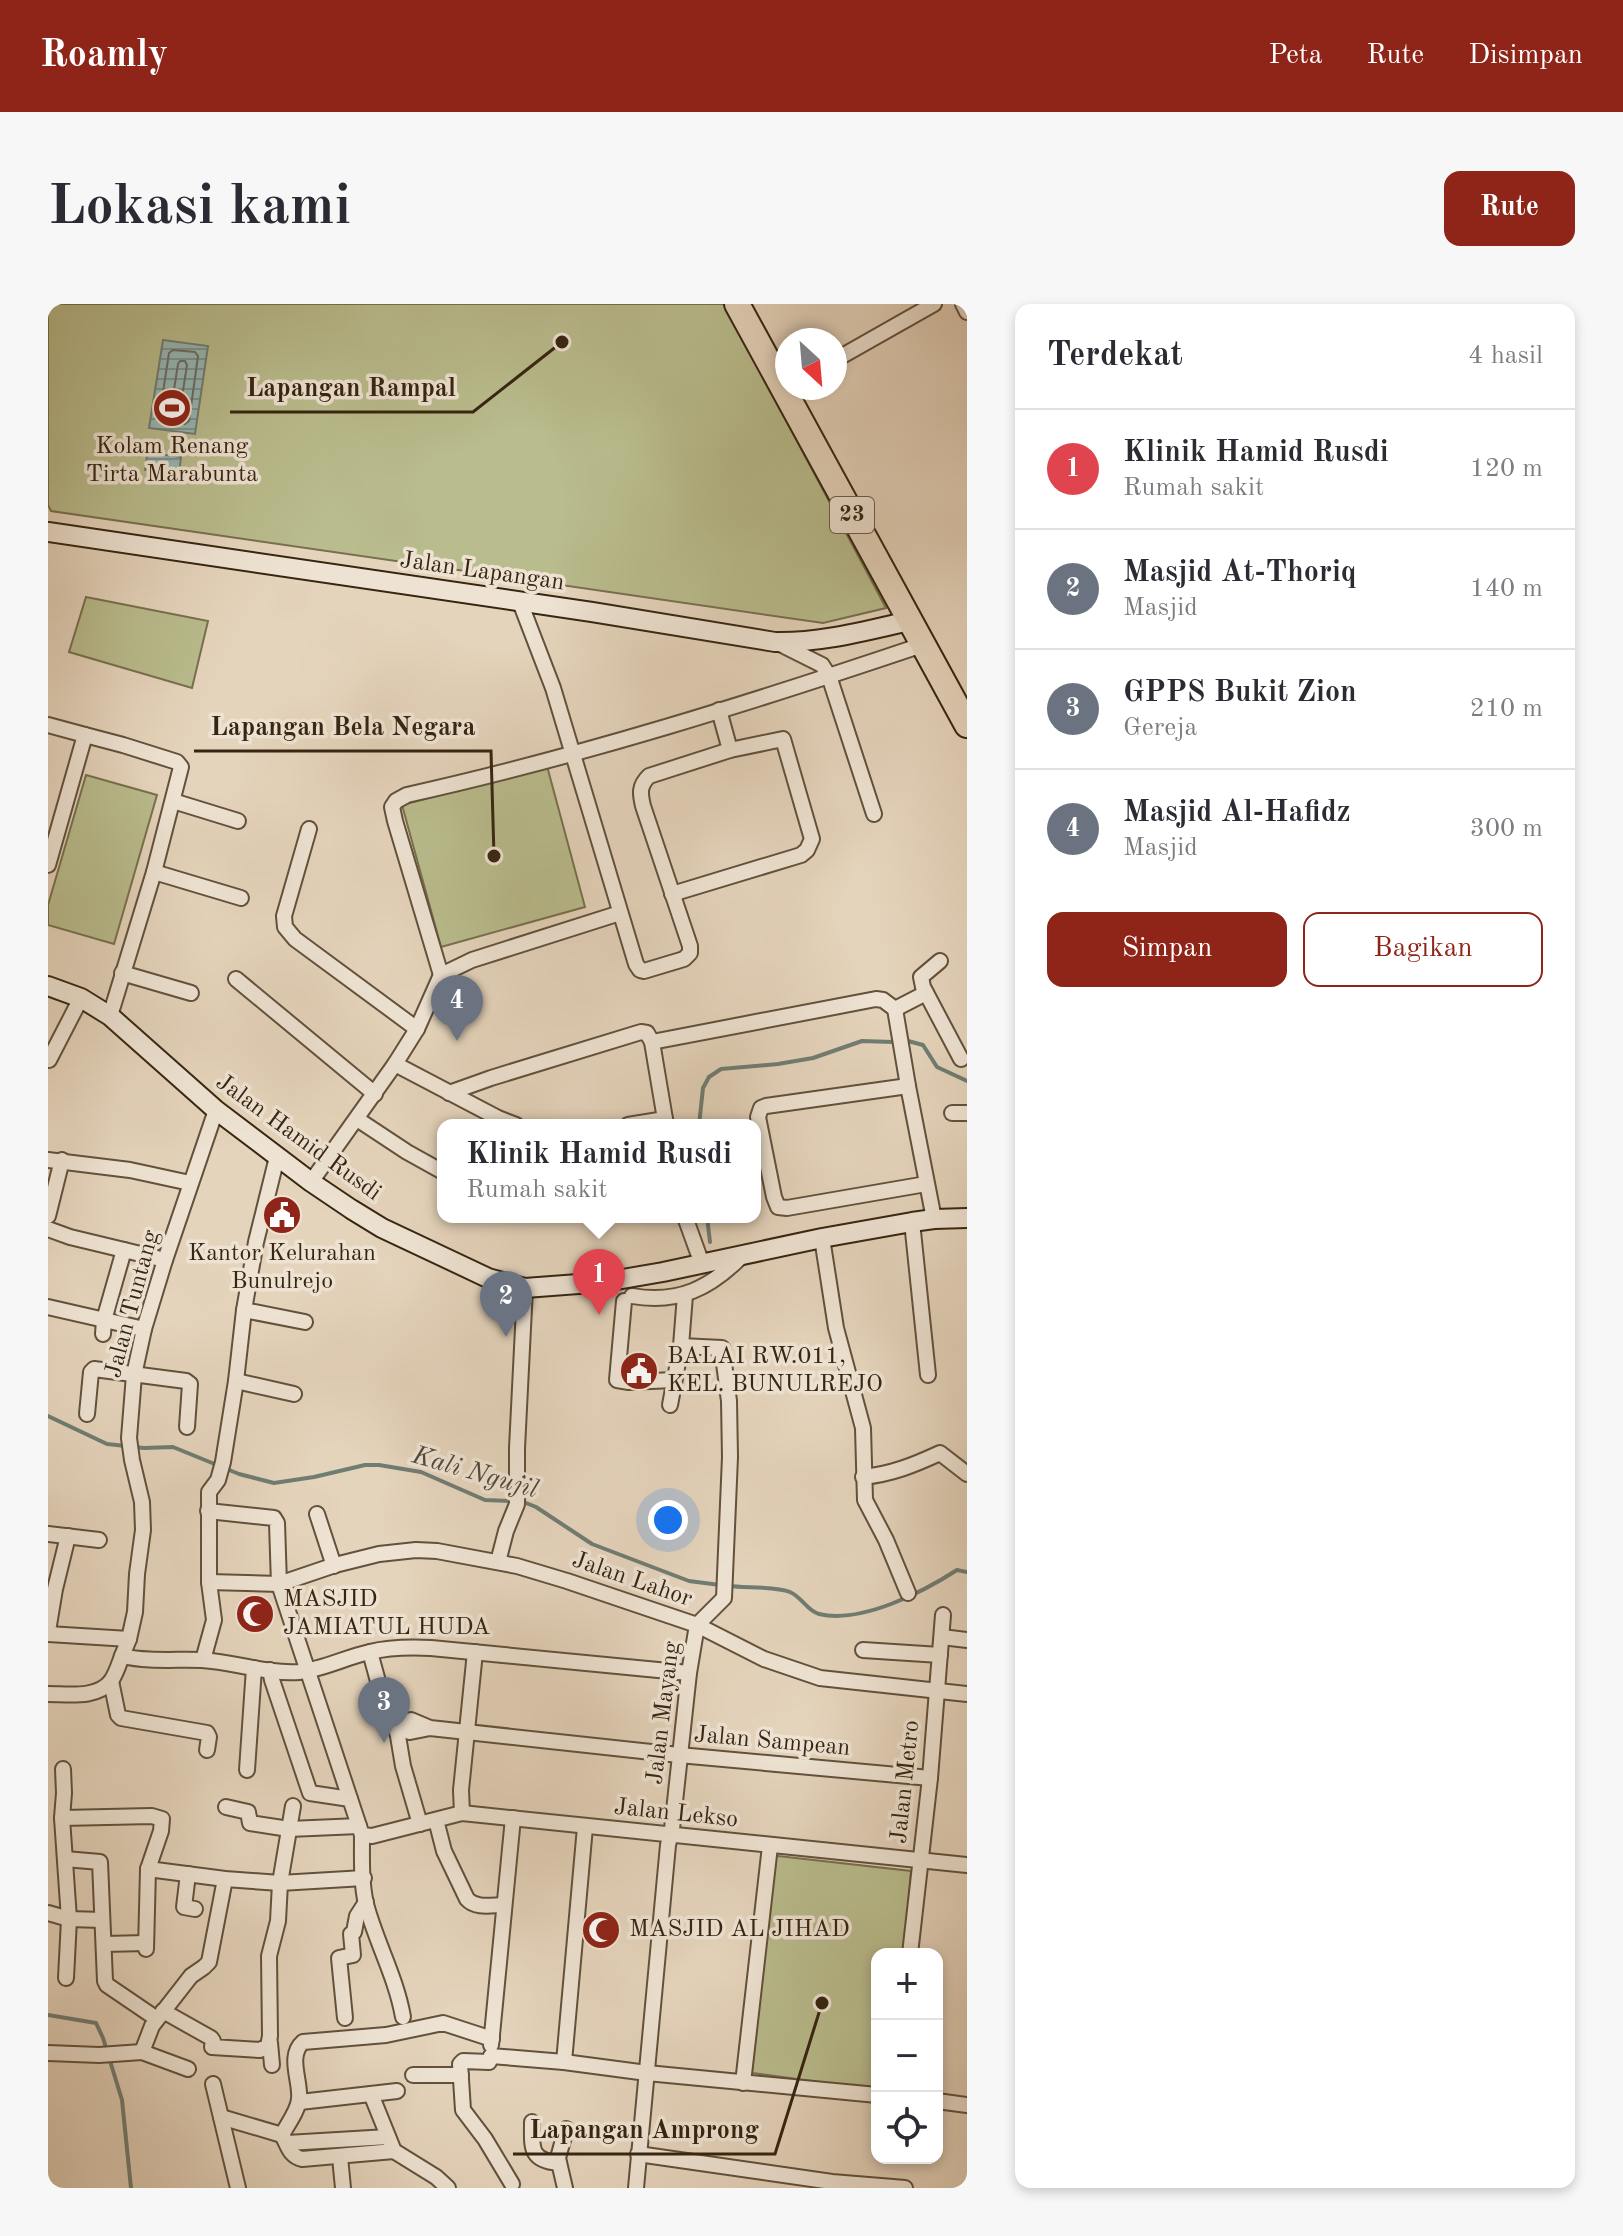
<!DOCTYPE html>
<html lang="id">
<meta charset="utf-8">
<style>
body{margin:0;font-family:"Old Standard TT",serif;background:#f7f7f7;color:#2b2b33}
.controls{position:absolute;right:24px;bottom:24px;display:grid;overflow:hidden;border-radius:16px;box-shadow:0 4px 12px #0003}
.controls button{width:72px;height:72px;display:grid;place-items:center;padding:0;border:0;border-bottom:2px solid #e1e1e2;background:#fff;color:#2b2b33;font:40px sans-serif}
.compass{position:absolute;left:727px;top:24px;width:72px;height:72px;border-radius:50%;background:#fff;box-shadow:0 4px 12px #0003;rotate:154deg}
.you{position:absolute;left:620px;top:1216px;width:28px;height:28px;margin:-20px;border:6px solid #fff;border-radius:50%;background:#1a73e8;box-shadow:0 0 0 12px #1a73e833}
.badge{display:grid;place-items:center;width:52px;height:52px;border-radius:50%;background:#8f2418;color:#fff;font-size:26px;font-weight:700}
.pin{position:absolute;translate:-50% -66px;filter:drop-shadow(0 2px 4px #0008)}
.pin::after{content:'';position:absolute;top:42px;width:28px;height:24px;background:inherit;clip-path:polygon(0 0,100% 0,50% 100%)}
.popup{position:absolute;left:389px;top:815px;width:324px;height:104px;box-sizing:border-box;display:grid;place-content:center;border-radius:16px;background:#fff;filter:drop-shadow(0 2px 6px #0005);font-size:26px;white-space:nowrap;color:#7c7c81}
.popup b{font-size:30px;color:#2b2b33}
.popup::after{content:'';position:absolute;left:50%;top:100%;margin-left:-16px;border:16px solid transparent;border-top-color:#fff}
.list{margin:0;padding:0;list-style:none}
h2{display:flex;justify-content:space-between;align-items:center;height:104px;margin:0;padding:0 32px;font-size:34px}
h2 small{font-size:26px;font-weight:400;color:#7c7c81}
.list li{display:grid;grid-template-columns:52px 1fr auto;gap:24px;align-items:center;box-sizing:border-box;height:120px;padding:0 32px;border-top:2px solid #e1e1e2}
.list b{display:block;font-size:30px;white-space:nowrap}
.list p{margin:0;font-size:26px;white-space:nowrap;color:#7c7c81}
.list em{font-size:26px;font-style:normal;color:#7c7c81}
.actions{display:flex;gap:16px;padding:24px 32px}
.actions a{flex:1;padding:18px 0;border:2px solid #8f2418;border-radius:16px;text-align:center;font-size:28px;color:#8f2418}
.actions .main{background:#8f2418;color:#fff}
.icon{flex:none;width:44px;height:44px;fill:none;stroke:currentColor;stroke-width:2;stroke-linecap:round;stroke-linejoin:round}
.map{position:relative;flex:none;width:919px;height:1884px;overflow:hidden;border-radius:16px}
header{display:flex;align-items:center;gap:48px;box-sizing:border-box;height:112px;padding:0 40px;background:#8f2418;color:#fff}
header strong{font-size:38px}
nav{display:flex;gap:44px;margin-inline-start:auto;font-size:28px}
.intro{display:flex;align-items:center;justify-content:space-between;box-sizing:border-box;height:192px;padding:0 48px}
h1{margin:0;font-size:56px}
.button{padding:20px 36px;border-radius:16px;background:#8f2418;color:#fff;font-size:28px;font-weight:700}
main{display:flex;gap:48px;padding:0 48px}
aside{flex:1;background:#fff;border-radius:16px;box-shadow:0 4px 12px #0003}
.map>svg:first-child{display:block}
.park{fill:#b9bc8d;stroke:#78704f;stroke-width:2}
.water{fill:url(#water-rules);stroke:#707d73;stroke-width:2}
.lines{fill:none;stroke-linecap:round;stroke-linejoin:round}
.shore{stroke:#666e63;stroke-width:2}
.stream{stroke:#707d73;stroke-width:4}
.street-casing{stroke:#62513c;stroke-width:18}
.secondary-casing{stroke:#362511;stroke-width:22}
.highway-casing{stroke:#362511;stroke-width:28}
.street{stroke:#eee3d3;stroke-width:14}
.secondary{stroke:#eee3d3;stroke-width:18}
.highway{stroke:#e5d4bc;stroke-width:24}
.labels{text-anchor:middle;dominant-baseline:central;stroke-width:7;stroke-linejoin:round;paint-order:stroke}
.shield{fill:#eee3d3;stroke:#6d5e4b;stroke-width:2}
.shield-label{font-size:22px;font-weight:bold;fill:#362511}
.poi-label{font-size:24px;fill:#362511;stroke:#eee3d3;text-anchor:start}
.street-label{font-size:24px;fill:#362511;stroke:#eee3d3}
.water-label{font-size:26px;font-style:italic;fill:#4e4a3a;stroke:#eee3d3}
.leader{fill:none;stroke:#362511;stroke-width:3}
.callout-dot{fill:#362511;stroke:#eee3d3;stroke-width:3}
.callout-label{font-size:26px;text-anchor:middle;font-weight:bold;fill:#362511;stroke:#eee3d3;stroke-width:7;stroke-linejoin:round;paint-order:stroke}
</style>
<header>
<strong>Roamly</strong>
<nav><a>Peta</a><a>Rute</a><a>Disimpan</a></nav>
</header>
<div class="intro"><h1>Lokasi kami</h1><a class="button">Rute</a></div>
<main>
<div class="map">
<svg width="919" height="1884" viewBox="0 0 919 1884">
<defs>
<pattern id="water-rules" width="6" height="5" patternUnits="userSpaceOnUse" patternTransform="scale(2)"><rect width="6" height="5" fill="#96b7b5"/><path d="M0 2.5h6" fill="none" stroke="#7b9592"/></pattern>
</defs>
<rect width="100%" height="100%" fill="#e5d4bc"/>
<filter id="stains"><feTurbulence type="fractalNoise" baseFrequency=".0025" numOctaves="4"/><feColorMatrix values="0 0 0 0 .2 0 0 0 0 .09 0 0 0 0 .02 0 0 0 .5 -.17"/></filter>
<radialGradient id="worn" r=".72"><stop offset=".6" stop-color="#630" stop-opacity="0"/><stop offset="1" stop-color="#630" stop-opacity=".3"/></radialGradient>
<g class="park">
<path d="M0,0h676l162,304 -63,15 -772,-112 -3,-6z"/>
<path d="M38,293l122,24 -16,67 -123,-36z"/>
<path d="M499,462l38,141 -144,40 -39,-142z"/>
<path d="M38,471l71,20 -43,149 -66,-19v-20z"/>
<path d="M730,1552l133,15 -7,83h-27v136l-125,-17 23,-216z"/>
</g>
<g class="water">
<path d="M115,36l45,6 -13,88 -46,-6z"/>
<path d="M103,149l30,4 -2,17 -34,-4 2,-14z"/>
</g>
<g class="lines">
<g class="shore">
<path d="M125,46l22,2 3,4 -9,65 -4,3 -23,-3 -3,-3 10,-65z"/>
<path d="M132,57h5l2,4 -7,45 -4,3 -4,-1 -1,-3 7,-45z"/>
</g>
<g class="stream">
<path d="M860,737l15,4 14,22 30,14"/>
<path d="M651,821l4,-37 6,-11 12,-8 57,-5 35,-6 49,-17 31,1"/>
<path d="M659,913l3,25"/>
<path d="M0,1112l59,28 37,4 29,-1 66,27 35,9 40,-6 51,-12h14l42,7 64,28 27,1"/>
<path d="M473,1197l15,6 56,37 97,37 31,4"/>
<path d="M681,1282c17,2 47,0 61,6 12,5 17,19 29,22 42,10 104,-22 138,-44l10,2"/>
<path d="M0,1711l48,8 7,15 19,62 9,88"/>
</g>
<g class="street-casing">
<g id="street">
<path d="M915,0l4,8"/>
<path d="M787,56l99,-56"/>
<path d="M472,298l33,86 83,276 4,6 4,1 40,-12 6,-6v-7l-47,-140c-3,-13 -4,-20 6,-30l81,-26 -11,-40"/>
<path d="M730,339l44,22 7,11 45,138"/>
<path d="M0,421l37,10 -37,130"/>
<path d="M37,431l38,10 54,17 4,5 -27,105 -44,144"/>
<path d="M125,497l65,20"/>
<path d="M261,525l-25,87 1,11 10,12 122,90"/>
<path d="M106,568l87,26"/>
<path d="M624,590l129,-39 6,-5 5,-11 -29,-100 -53,11"/>
<path d="M892,657l-19,16 2,10 38,72"/>
<path d="M74,669l69,20"/>
<path d="M393,671l-46,-154 -3,-14 4,-6 11,-6c175,-39 346,-93 515,-150"/>
<path d="M188,675l139,115"/>
<path d="M847,705l31,-16"/>
<path d="M604,738l224,-43 7,1 12,9 13,77 26,133"/>
<path d="M1,756l32,-62"/>
<path d="M347,760l103,54 18,7"/>
<path d="M860,782l-142,20 -5,2 -3,9 16,80 4,10 9,1 139,-24"/>
<path d="M401,789l42,-15 150,-46 6,1 5,9 14,83"/>
<path d="M904,809h15"/>
<path d="M309,815l50,33 36,20"/>
<path d="M580,821l37,-6"/>
<path d="M0,856l82,10 60,13"/>
<path d="M263,878l84,-118 22,-35 24,-54 31,-15 148,-47"/>
<path d="M0,912l14,-56"/>
<path d="M637,913l17,47"/>
<path d="M864,918l16,153"/>
<path d="M0,925l22,8 54,13"/>
<path d="M774,934l14,90 27,100 2,72 21,40 22,53"/>
<path d="M584,992c47,8 78,-8 110,-40"/>
<path d="M576,997l-7,79 12,2 45,-2"/>
<path d="M0,1003l96,22"/>
<path d="M196,1006l61,12"/>
<path d="M55,1030l1,-14 20,-70 41,10"/>
<path d="M633,1042l41,2 7,53 1,56 -6,141 -27,27"/>
<path d="M188,1077l58,13"/>
<path d="M622,1101l11,-59 4,-51"/>
<path d="M39,1110l4,-42 3,-3 92,12 4,3 -3,43"/>
<path d="M815,1173c29,-3 51,-12 77,-24l27,21"/>
<path d="M160,1207l66,7 3,5 2,61 83,251 10,1 90,-23 505,52"/>
<path d="M269,1210l17,52"/>
<path d="M0,1230l51,6"/>
<path d="M450,1258l8,-31 11,-27v-56l8,-160"/>
<path d="M161,1278l70,2 56,-19 44,-11 37,-4 21,1 80,15 50,15 130,44 67,34 56,19 147,16"/>
<path d="M0,1327l7,-42 13,-53"/>
<path d="M0,1330l81,5"/>
<path d="M894,1333l25,3"/>
<path d="M815,1346l77,5"/>
<path d="M322,1348l12,44 10,18 6,22 5,30 17,58"/>
<path d="M74,1352l7,-17 6,-27 2,-38 6,-44 -1,-28 -10,-42 -3,-22 5,-63 10,-46 21,-69 51,-150"/>
<path d="M155,1356l11,-40 -5,-38v-90l9,-12 5,-18 13,-81 8,-71 12,-68 21,-85"/>
<path d="M222,1366l2,10 38,113 40,6"/>
<path d="M63,1377l7,34 3,3 86,15 2,4 -2,13"/>
<path d="M0,1390c20,0 49,5 63,-13 5,-7 8,-17 11,-25 27,6 53,3 80,4 32,2 64,14 97,12 25,-3 47,-15 71,-20 20,-5 41,-5 61,-4l258,25"/>
<path d="M382,1424l-19,-8 -10,5 2,5 7,2 20,-4 249,27 251,23"/>
<path d="M15,1465l1,24 -2,25 7,101 -3,59"/>
<path d="M199,1466l7,-102"/>
<path d="M178,1503l22,5 2,11 39,6 70,-3"/>
<path d="M414,1509l-1,-23 14,-138"/>
<path d="M14,1514l90,-2 10,3 -1,12 -13,38 -2,80"/>
<path d="M388,1516l8,31 23,48c9,10 25,6 37,6"/>
<path d="M314,1531c0,23 -1,47 4,69 10,38 30,73 37,113"/>
<path d="M17,1555l35,3 5,119 2,4 50,34"/>
<path d="M100,1565l77,10 55,4 84,-5"/>
<path d="M140,1570l-4,33 11,2"/>
<path d="M0,1609l21,6 33,1"/>
<path d="M56,1640l42,-1"/>
<path d="M862,1650l20,-176 13,-163"/>
<path d="M115,1707l48,27 2,3 -1,6 48,3 8,-4 2,-10 -1,-80 9,-35 2,-38 13,-77"/>
<path d="M297,1714l-6,-60 14,-3 -2,-21 3,-2 3,-16 9,-14"/>
<path d="M222,1739l2,22"/>
<path d="M443,1741l22,-227"/>
<path d="M94,1748l10,-26 39,-50 13,-9 5,-5 16,-83"/>
<path d="M0,1749l51,2 43,-3 46,17"/>
<path d="M443,1752l73,6 83,11 230,22"/>
<path d="M443,1752l-2,6 -26,-1 -3,3 3,46 22,29 27,45"/>
<path d="M516,1758l21,-235"/>
<path d="M365,1771h48"/>
<path d="M695,1779l27,-237"/>
<path d="M165,1780l25,104"/>
<path d="M323,1790l23,57 42,26 12,11"/>
<path d="M889,1797l30,4"/>
<path d="M252,1798l97,-11"/>
<path d="M173,1813l61,18c6,10 7,21 20,24l92,-8"/>
<path d="M484,1818c0,25 -3,39 27,41"/>
<path d="M234,1831c5,-10 16,-24 17,-36 2,-18 -12,-43 4,-57l83,-7 57,-12 49,16"/>
<path d="M239,1839l101,-6"/>
<path d="M590,1850l194,28 73,6"/>
<path d="M292,1853l3,31"/>
<path d="M517,1884l-7,-30 8,-29"/>
<path d="M588,1884l32,-343 4,-16 17,-156 8,-48"/>
</g>
</g>
<g class="secondary-casing">
<g id="secondary">
<path d="M0,228l544,80 183,30c46,1 89,-11 134,-21"/>
<path d="M0,682l33,12 29,18 106,94 95,72 40,27 31,19 106,50 37,10 80,-6 58,-10 159,-34 90,-16 22,-3 33,-1"/>
</g>
</g>
<g class="highway-casing">
<path id="highway" d="M689,0l230,421"/>
</g>
<use href="#street" class="street"/>
<use href="#secondary" class="secondary"/>
<use href="#highway" class="highway"/>
</g>
<defs>
<g id="stadium-disc" transform="scale(2)"><circle r="9.5" fill="#8f2418" stroke="#eee3d3"/><path d="M0-5a6.5 5 0 1 0 0 10a6.5 5 0 1 0 0-10ZM-3.5-1.8h7v3.6h-7Z" fill="#fff"/></g>
<g id="civic-disc" transform="scale(2)"><circle r="9.5" fill="#8f2418" stroke="#eee3d3"/><path d="M-.6-6.5H3V-4.5H.6V-3L4-1V1h2V6H-6V1h2V-1L-.6-3ZM-1.2 2.5V6h2.4V2.5Z" fill="#fff"/></g>
<g id="mosque-disc" transform="scale(2)"><circle r="9.5" fill="#8f2418" stroke="#eee3d3"/><path d="M3.5-4.9A6 6 0 1 0 3.5 4.9A5 5 0 1 1 3.5-4.9Z" fill="#fff"/></g>
</defs>
<g fill-rule="evenodd">
<use href="#stadium-disc" x="124" y="104"/>
<use href="#civic-disc" x="234" y="911"/>
<use href="#civic-disc" x="591" y="1067"/>
<use href="#mosque-disc" x="207" y="1310"/>
<use href="#mosque-disc" x="553" y="1626"/>
</g>
<g class="labels">
<rect class="shield" x="782" y="193" width="44" height="36" rx="6"/>
<g class="shield-label">
<text x="804" y="211">23</text>
</g>
<g class="poi-label">
<text x="124" y="143" text-anchor="middle">Kolam Renang<tspan x="124" dy="28">Tirta Marabunta</tspan></text>
<text x="234" y="950" text-anchor="middle">Kantor Kelurahan<tspan x="234" dy="28">Bunulrejo</tspan></text>
<text x="619" y="1053">BALAI RW.011,<tspan x="619" dy="28">KEL. BUNULREJO</tspan></text>
<text x="235" y="1296">MASJID<tspan x="235" dy="28">JAMIATUL HUDA</tspan></text>
<text x="581" y="1626">MASJID AL JIHAD</text>
</g>
<g class="street-label">
<text transform="translate(434 268) rotate(8)">Jalan Lapangan</text>
<text transform="translate(250 834) rotate(36)">Jalan Hamid Rusdi</text>
<text transform="translate(85 1000) rotate(-75)">Jalan Tuntang</text>
<text transform="translate(584 1276) rotate(19)">Jalan Lahor</text>
<text transform="translate(616 1409) rotate(-83)">Jalan Mayang</text>
<text transform="translate(724 1438) rotate(5)">Jalan Sampean</text>
<text transform="translate(858 1478) rotate(-84)">Jalan Metro</text>
<text transform="translate(628 1510) rotate(6)">Jalan Lekso</text>
</g>
<g class="water-label">
<text transform="translate(427 1169) rotate(16)">Kali Ngujil</text>
</g>
</g>
<path class="leader" d="M514 38L425 108H182M446 552L443 447H146M774 1699L727 1850H465"/>
<g class="callout-dot">
<circle cx="514" cy="38" r="8"/>
<circle cx="446" cy="552" r="8"/>
<circle cx="774" cy="1699" r="8"/>
</g>
<g class="callout-label">
<text x="303" y="92">Lapangan Rampal</text>
<text x="295" y="431">Lapangan Bela Negara</text>
<text x="596" y="1834">Lapangan Amprong</text>
</g>
<rect width="100%" height="100%" filter="url(#stains)"/>
<rect width="100%" height="100%" fill="url(#worn)"/>
</svg>
<div class="controls">
<button>+</button>
<button>−</button>
<button><svg class="icon" aria-label="locate" viewBox="0 0 24 24"><circle cx="12" cy="12" r="6"/><path d="M12 2v4M12 18v4M2 12h4M18 12h4"/></svg></button>
</div>
<svg class="compass" viewBox="-18 -18 36 36"><path d="M0-13l5 13h-10z" fill="#e53935"/><path d="M0 13l5-13h-10z" fill="#7c7c81"/></svg>
<div class="you"></div>
<div class="pin badge" style="left:551px;top:1011px;background:#e0444e">1</div>
<div class="popup"><b>Klinik Hamid Rusdi</b>Rumah sakit</div>
<div class="pin badge" style="left:458px;top:1033px;background:#6b7280">2</div>
<div class="pin badge" style="left:336px;top:1439px;background:#6b7280">3</div>
<div class="pin badge" style="left:409px;top:737px;background:#6b7280">4</div>
</div>
<aside>
<h2>Terdekat<small>4 hasil</small></h2>
<ul class="list">
<li><span class="badge" style="background:#e0444e">1</span><div><b>Klinik Hamid Rusdi</b><p>Rumah sakit</p></div><em>120 m</em></li>
<li><span class="badge" style="background:#6b7280">2</span><div><b>Masjid At-Thoriq</b><p>Masjid</p></div><em>140 m</em></li>
<li><span class="badge" style="background:#6b7280">3</span><div><b>GPPS Bukit Zion</b><p>Gereja</p></div><em>210 m</em></li>
<li><span class="badge" style="background:#6b7280">4</span><div><b>Masjid Al-Hafidz</b><p>Masjid</p></div><em>300 m</em></li>
</ul>
<div class="actions"><a class="main">Simpan</a><a>Bagikan</a></div>
</aside>
</main>
